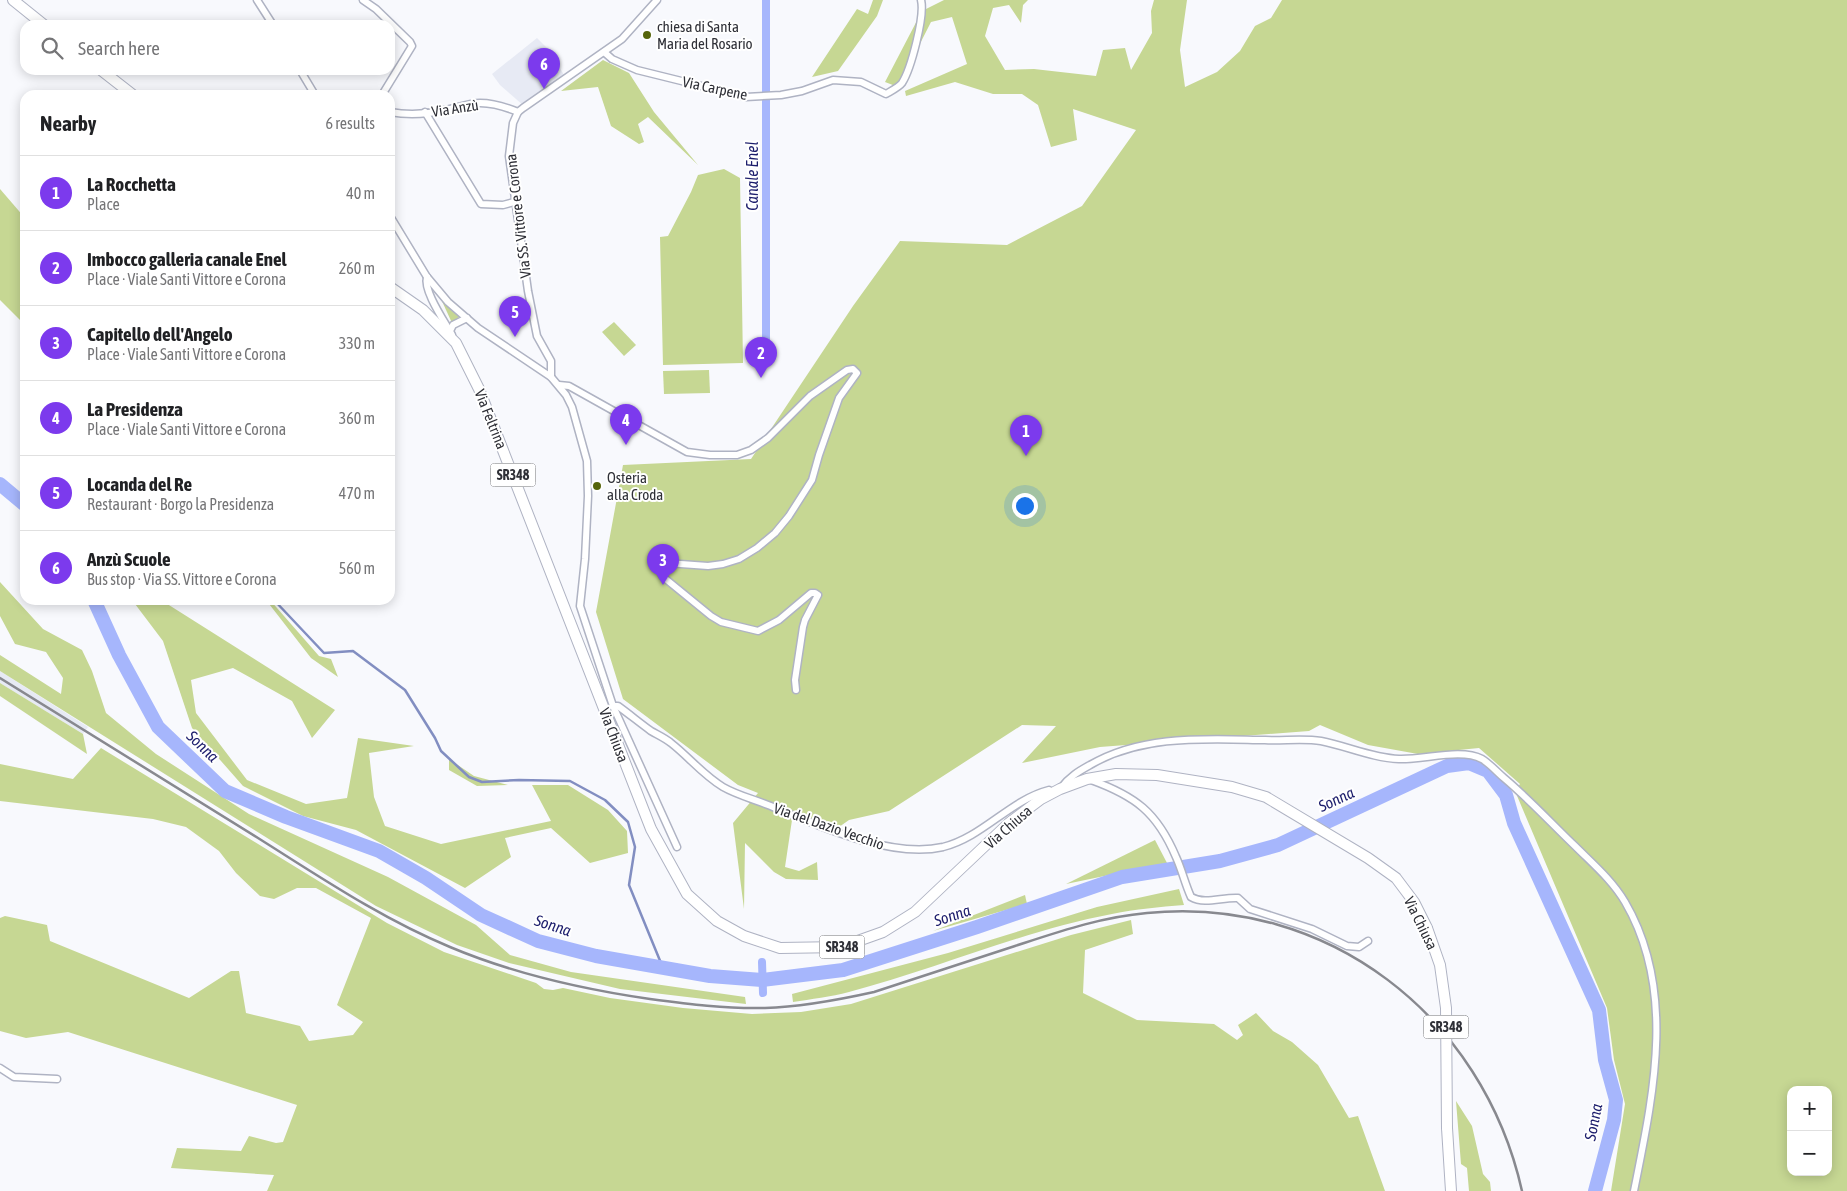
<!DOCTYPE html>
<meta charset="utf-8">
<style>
body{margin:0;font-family:"Asap Condensed",sans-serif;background:#f2f2f2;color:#202124}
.controls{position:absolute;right:15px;bottom:15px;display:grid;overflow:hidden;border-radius:10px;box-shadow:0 2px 12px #0003}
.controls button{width:45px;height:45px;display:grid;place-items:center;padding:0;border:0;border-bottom:1px solid #e0e0e0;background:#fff;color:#202124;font:25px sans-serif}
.you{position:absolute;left:1024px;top:505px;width:18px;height:18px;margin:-12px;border:4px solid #fff;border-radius:50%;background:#1a73e8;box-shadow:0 0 0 8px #1a73e833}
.badge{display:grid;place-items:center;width:32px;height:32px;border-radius:50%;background:#7c3aed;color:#fff;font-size:16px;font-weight:700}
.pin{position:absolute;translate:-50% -41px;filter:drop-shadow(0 1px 2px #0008)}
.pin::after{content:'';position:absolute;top:26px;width:18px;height:15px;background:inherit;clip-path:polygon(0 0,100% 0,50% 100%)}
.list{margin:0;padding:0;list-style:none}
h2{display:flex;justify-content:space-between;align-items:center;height:65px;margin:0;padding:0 20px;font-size:21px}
h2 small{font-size:16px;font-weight:400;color:#757577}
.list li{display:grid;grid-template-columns:32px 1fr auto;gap:15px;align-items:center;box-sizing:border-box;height:75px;padding:0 20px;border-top:1px solid #e0e0e0}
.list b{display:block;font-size:19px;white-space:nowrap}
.list p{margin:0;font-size:16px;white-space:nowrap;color:#757577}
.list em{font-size:16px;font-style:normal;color:#757577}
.icon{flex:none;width:28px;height:28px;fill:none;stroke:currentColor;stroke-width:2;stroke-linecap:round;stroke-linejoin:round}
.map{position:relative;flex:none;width:1847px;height:1191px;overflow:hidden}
.search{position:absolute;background:#fff;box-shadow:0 2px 12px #0003;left:20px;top:20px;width:375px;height:55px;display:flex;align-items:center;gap:12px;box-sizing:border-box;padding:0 18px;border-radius:15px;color:#757577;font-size:19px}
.panel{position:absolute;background:#fff;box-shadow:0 2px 12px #0003;left:20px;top:90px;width:375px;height:515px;border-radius:15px}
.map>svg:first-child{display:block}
.built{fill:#e7eaf4}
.green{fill:#c6d793;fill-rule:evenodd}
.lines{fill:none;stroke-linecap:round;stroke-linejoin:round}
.stream{stroke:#828ec1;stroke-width:2.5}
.canal{stroke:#a6b6fc;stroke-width:8}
.river{stroke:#a6b6fc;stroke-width:14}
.minor-casing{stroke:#afb3c3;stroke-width:9}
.primary-casing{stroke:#afb3c3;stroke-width:12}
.minor{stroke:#fff;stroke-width:6}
.primary{stroke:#fff;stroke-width:10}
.rail{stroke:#88898f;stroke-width:2.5}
.primary-bridge-casing{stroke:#afb3c3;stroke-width:12;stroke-linecap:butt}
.primary-bridge{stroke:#fff;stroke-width:10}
.poi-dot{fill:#56650b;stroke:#fff;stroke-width:2}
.labels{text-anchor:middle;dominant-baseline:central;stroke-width:4;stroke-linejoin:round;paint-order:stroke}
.shield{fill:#fff;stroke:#6d6e73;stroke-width:1}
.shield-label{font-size:14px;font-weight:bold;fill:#2f3037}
.poi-label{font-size:15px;fill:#2f3037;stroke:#fff;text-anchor:start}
.street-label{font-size:15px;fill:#2f3037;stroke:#fff}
.water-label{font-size:16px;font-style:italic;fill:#1c1d6c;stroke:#fff}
</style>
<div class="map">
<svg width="1847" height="1191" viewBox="0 0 1847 1191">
<rect width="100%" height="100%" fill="#f8f9fd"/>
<g class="built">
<path d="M537,38l12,12 15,25 -9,9 -31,22 -24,-21 -8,-11z"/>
<path d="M0,671l88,56 -5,7 -83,-51z"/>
</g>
<g class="green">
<path d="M873,0h10l-6,16 -39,55 -26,6 45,-68 11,5z"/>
<path d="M944,0h84l-5,5 -2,18 -12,-18 -16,3 -8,28 20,34 29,-1 62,7 7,-26 22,-2 6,22 21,-37 -1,-22 3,-11h33l-7,50 5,37 32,-15 23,-21 15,-25 16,-8 11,-18h565v1191h-236l14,-87 -11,-44 -7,-52 -92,-217 5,-7 -41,-36 -61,6 -50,-9 -48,-20 -11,6 -209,16 -78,16 34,-37 -34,-1 -133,86 -40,9 -10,7 -47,-7 -7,47 14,4 18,-9 1,18 -32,-1 -12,-7 -29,-29 -1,66 -11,-86 25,-30 -20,-8 -115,-86 -27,-87 27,-147 128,-6 102,-153 47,-65 107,4 75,-39 54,-76 -63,-21 4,31 -26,7 -13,-42 -16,-11h-29l-38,-12 -49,14 -1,-5 62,-27 -15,-47 -21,5 -33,65 -13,-5 37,-71zM1791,1090h37v82h-37z"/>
<path d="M603,60l26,13 25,39 44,53 -50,-48 -10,7 6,18 -5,2 -28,-18 -13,-39 -37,4z"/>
<path d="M724,169l16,9 3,185 -80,2 -3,-128 8,-1 23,-44 7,-17z"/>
<path d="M0,189l25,29v107l-25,-25z"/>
<path d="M441,299l19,17 -8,7z"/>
<path d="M614,322l22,23 -12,11 -22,-24z"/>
<path d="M709,370l1,23 -46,1 -1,-23z"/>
<path d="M0,582l43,47 39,21 10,21 14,42 50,41 93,60 139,63 88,48 34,30 61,17 174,25 1,7 -126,-15 -111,-26 -52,-18 -81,-39 -376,-235v-16l61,39 2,-16 -17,-26 -31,-8 -15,-28z"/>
<path d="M132,600h29l174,110 -23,28 -20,-37 -59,-33 -42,12 5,33 51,67 59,24 41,-6 11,-60 56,8 -45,7 5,44 11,29 56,18 110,-23 -19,-36h36l40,25 19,21 1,22 -38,10 -39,-35 -46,10 6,19 -46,31 -109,-58 -53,-14 -60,-30 -51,-58 -29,-87z"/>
<path d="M266,600h4l49,56 12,3 7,18 -27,-19z"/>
<path d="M0,683l83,51 4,20 -87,-58z"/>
<path d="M101,748l286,175 57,29 92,31 8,6 9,1 10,-2 47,10 73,10 69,6 49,-2 50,-8 220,-69 60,-15 2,14 -48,16 -2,43 54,27 77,4 23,16 6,-5 -5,-10 18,-12 17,18 19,11 26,23 31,53 9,-2 27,75h-1118l7,-16 -103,-7 6,-20 64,3 8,-15 27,7 7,-1 14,-37 -229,-73 -42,6 -26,-7v-113l5,-2 42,9 3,16 139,57 42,-27h8l7,42 54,13 9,15 44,-6 10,-13 -26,-17 34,-87 -55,-30h-19l-23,11 -14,-3 -24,-23 -17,-22 -33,-24 -33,-8 -153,-18v-37l73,15z"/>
<path d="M449,759l25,17 34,9 -31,1 -28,-16z"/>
<path d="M1155,840l12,23 -101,21z"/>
<path d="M1179,889l5,16c-25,2 -48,4 -72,9 -90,17 -175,55 -263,78 -18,5 -38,7 -56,10l-1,-8 156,-41 149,-46z"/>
<path d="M1025,895l2,9 -94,27z"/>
<path d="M1456,1101l16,25 11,48 7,8 1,9h-22l-2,-23 -6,-4z"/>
</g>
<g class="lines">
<path class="stream" d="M274,600l50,53 29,-2 52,39 30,48 6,13 28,26 13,5 37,-2 51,1 35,19 23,22 7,25 -6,38 34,83"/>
<g class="canal">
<path d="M766,0v352"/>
<path d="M762,962l1,31"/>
</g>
<g class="river">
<path d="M0,484l25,21"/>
<path d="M94,600l25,55 39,72 67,64 61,26 93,34 47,27 55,37 57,26 58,15 114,20 52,4 81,-10 134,-43 145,-50 98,-16 58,-16 169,-79 22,-3 19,8 18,24 8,28 85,187 6,50 11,40 -2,20 -19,71"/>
</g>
<g class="minor-casing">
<g id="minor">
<path d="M257,0l16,25"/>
<path d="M363,0l13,9 34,33 2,4 -30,49"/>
<path d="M604,52l8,7 25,11 109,27 35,-2 21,-4 31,-11 28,2 25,12c5,-3 13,-7 16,-11 9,-14 23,-67 19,-83"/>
<path d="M300,70l15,25"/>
<path d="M390,112c17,3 38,2 55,-2 11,-2 24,-7 35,-7 14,0 26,4 38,9"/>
<path d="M425,112l56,92 22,1 11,-3"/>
<path d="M390,216l37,61 21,25 30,26 73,49 15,18 6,12 15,54 1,35 -3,63 -5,47 33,100 64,141"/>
<path d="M427,277c-4,14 18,45 25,58"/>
<path d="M450,331l3,-6 14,-7"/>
<path d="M551,377v-16l-14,-25 -9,-45 -19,-135 4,-33 5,-11 5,-4 99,-69 35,-39"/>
<path d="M559,385l10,1 118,66 23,3h27l14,-5 17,-12 42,-42 37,-26 6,-1 4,4 -18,25 -20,57 -7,25 -23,36 -14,17 -18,15 -18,11 -16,5 -15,2 -41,-3 -7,5 2,8 49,40 10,6 37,9 21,-11 32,-27h4l3,2 -13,25 -2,7 -8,53 1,10"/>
<path d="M613,706h5c11,8 22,17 33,25 7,4 14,7 20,12 18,14 32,32 52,44 14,8 30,12 45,18 49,20 122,54 175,42 40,-10 67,-47 106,-57"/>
<path d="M1091,780c44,16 66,32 85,77 6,13 9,27 15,40 14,8 31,0 47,1l12,11 62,20 35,17 12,1 9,-6"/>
<path d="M1061,788c8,-11 18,-17 29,-23 53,-31 116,-26 175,-25 18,1 38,-2 56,1 26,5 51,17 78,18 25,1 62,-11 83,0 8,5 15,13 22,19 25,21 47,45 71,68 18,18 37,34 50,56 52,89 28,194 9,289"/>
<path d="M0,1068l14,9 43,2"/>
</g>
</g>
<g class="primary-casing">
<g id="primary">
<path d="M13,0l31,25"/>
<path d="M101,70l32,25"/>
<path d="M390,287l33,23 33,33 23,46 172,440 36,65 30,27 27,15 36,12 61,-1 42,-15 32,-20 94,-89 32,-24 19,-10 27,-10 29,-5 41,1 75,12 34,10 102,61 28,20 18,24 13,26"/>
<path d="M1447,1128l4,63"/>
</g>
</g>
<use href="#minor" class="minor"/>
<use href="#primary" class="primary"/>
<path class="rail" d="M0,678c86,53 172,106 258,160 62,39 124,81 192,109 64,27 131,42 200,52 38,5 76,10 115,9 37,-1 73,-8 109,-16 47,-15 94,-31 141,-46 43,-14 86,-29 132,-33 180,-18 336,103 375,278"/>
<g class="primary-bridge-casing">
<path id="primary-bridge" d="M1427,928l13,37 6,43 1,120"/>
</g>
<use href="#primary-bridge" class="primary-bridge"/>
</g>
<g class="poi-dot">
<circle cx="647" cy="35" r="5"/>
<circle cx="597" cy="486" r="5"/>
</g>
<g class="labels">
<g class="shield">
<rect x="490.5" y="463.5" width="45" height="23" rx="4"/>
<rect x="819.5" y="935.5" width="45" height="23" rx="4"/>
<rect x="1423.5" y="1015.5" width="45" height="23" rx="4"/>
</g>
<g class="shield-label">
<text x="513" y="475">SR348</text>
<text x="842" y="947">SR348</text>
<text x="1446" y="1027">SR348</text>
</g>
<g class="poi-label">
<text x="657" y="26">chiesa di Santa<tspan x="657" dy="17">Maria del Rosario</tspan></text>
<text x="607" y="477">Osteria<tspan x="607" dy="17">alla Croda</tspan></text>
</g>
<g class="street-label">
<text transform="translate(715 88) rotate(12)">Via Carpene</text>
<text transform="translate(455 108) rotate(-9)">Via Anzù</text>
<text transform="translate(518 216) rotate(-97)">Via SS. Vittore e Corona</text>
<text transform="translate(491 419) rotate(68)">Via Feltrina</text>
<text transform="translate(614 735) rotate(69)">Via Chiusa</text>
<text transform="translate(829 826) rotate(19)">Via del Dazio Vecchio</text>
<text transform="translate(1008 827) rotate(-41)">Via Chiusa</text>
<text transform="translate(1421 923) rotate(64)">Via Chiusa</text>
</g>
<g class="water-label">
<text transform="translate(752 176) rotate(-90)">Canale Enel</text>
<text transform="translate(203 746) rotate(44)">Sonna</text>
<text transform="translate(1336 799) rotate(-25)">Sonna</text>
<text transform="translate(952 915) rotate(-18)">Sonna</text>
<text transform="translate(553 925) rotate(18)">Sonna</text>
<text transform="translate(1593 1122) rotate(-79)">Sonna</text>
</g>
</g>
</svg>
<div class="controls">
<button>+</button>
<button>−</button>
</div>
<div class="you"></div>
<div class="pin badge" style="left:1026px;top:456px">1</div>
<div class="pin badge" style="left:761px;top:378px">2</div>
<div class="pin badge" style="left:663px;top:585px">3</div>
<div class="pin badge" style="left:626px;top:445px">4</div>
<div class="pin badge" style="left:515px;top:337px">5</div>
<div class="pin badge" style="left:544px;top:89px">6</div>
<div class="search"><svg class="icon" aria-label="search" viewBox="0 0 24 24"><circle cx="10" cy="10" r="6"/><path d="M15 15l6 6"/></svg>Search here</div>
<section class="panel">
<h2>Nearby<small>6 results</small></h2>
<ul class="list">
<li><span class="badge">1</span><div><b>La Rocchetta</b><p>Place</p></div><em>40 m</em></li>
<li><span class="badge">2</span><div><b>Imbocco galleria canale Enel</b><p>Place · Viale Santi Vittore e Corona</p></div><em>260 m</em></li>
<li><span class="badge">3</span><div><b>Capitello dell'Angelo</b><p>Place · Viale Santi Vittore e Corona</p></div><em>330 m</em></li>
<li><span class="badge">4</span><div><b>La Presidenza</b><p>Place · Viale Santi Vittore e Corona</p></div><em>360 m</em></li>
<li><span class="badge">5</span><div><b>Locanda del Re</b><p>Restaurant · Borgo la Presidenza</p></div><em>470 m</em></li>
<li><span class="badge">6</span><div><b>Anzù Scuole</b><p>Bus stop · Via SS. Vittore e Corona</p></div><em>560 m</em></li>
</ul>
</section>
</div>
